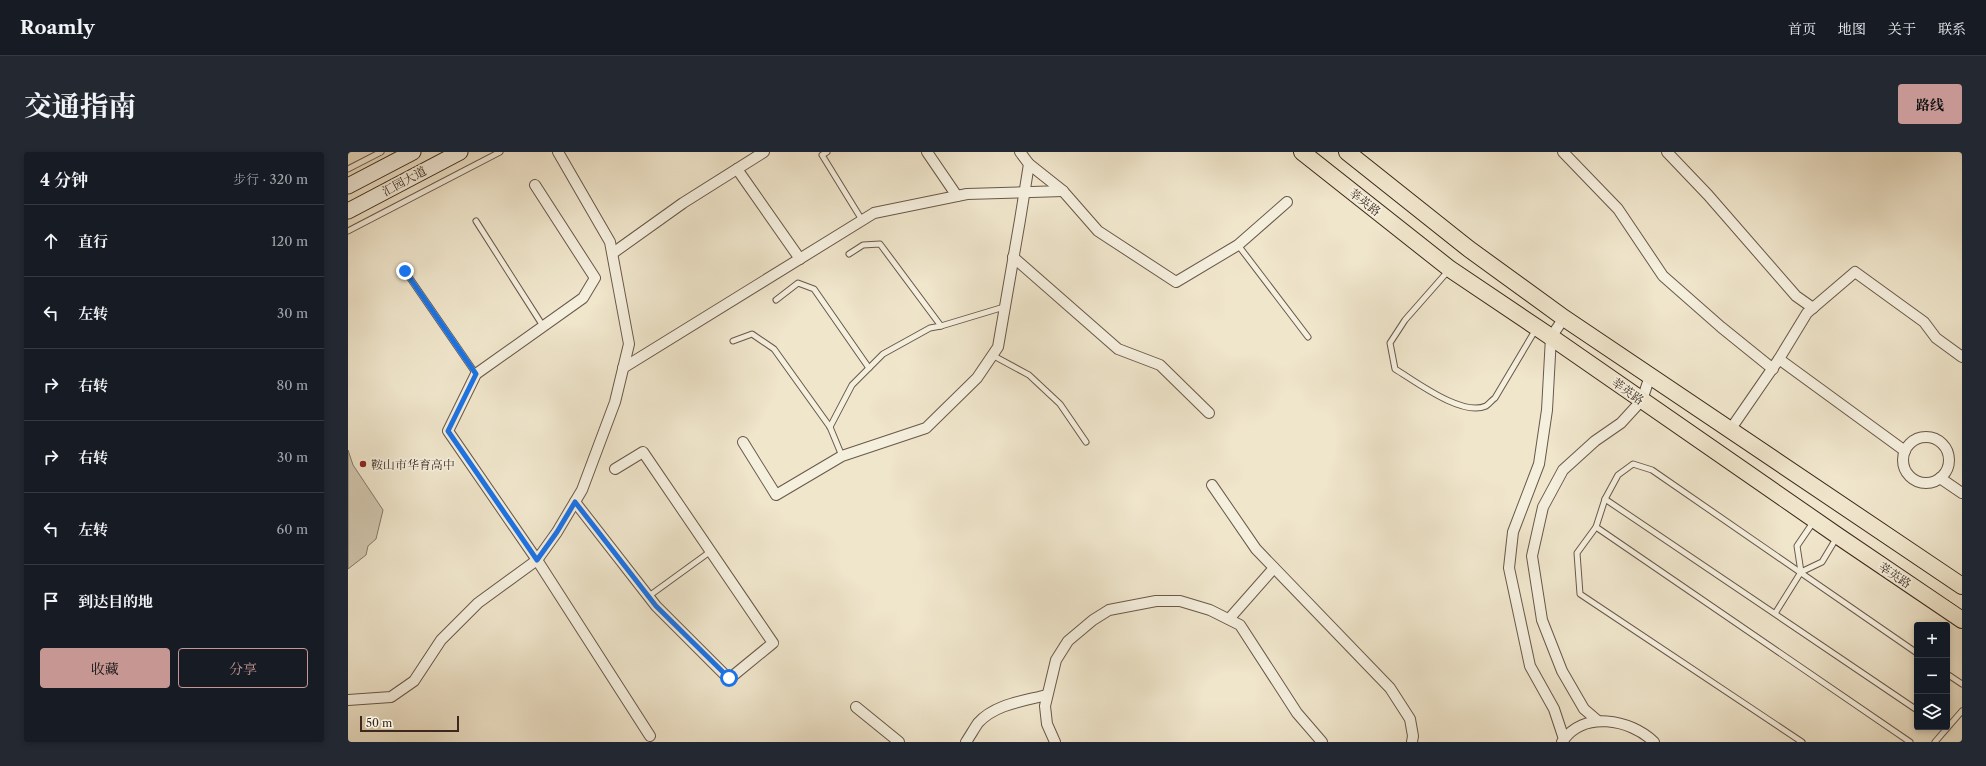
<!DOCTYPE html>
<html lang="zh">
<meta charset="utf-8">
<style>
body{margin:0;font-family:"Libre Caslon Text","Noto Serif SC",serif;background:#242831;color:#f1f3f6}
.controls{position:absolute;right:12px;bottom:12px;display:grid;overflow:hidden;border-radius:4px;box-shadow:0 2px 6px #0003}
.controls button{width:36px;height:36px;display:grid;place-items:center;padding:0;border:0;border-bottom:1px solid #363941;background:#171b24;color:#f1f3f6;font:20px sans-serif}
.scale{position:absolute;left:12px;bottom:10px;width:99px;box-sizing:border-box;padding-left:4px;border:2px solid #3c281d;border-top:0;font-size:11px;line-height:14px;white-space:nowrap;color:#3c281d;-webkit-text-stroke:3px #f5efde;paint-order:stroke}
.stop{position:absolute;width:12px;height:12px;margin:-9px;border:3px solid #1a73e8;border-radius:50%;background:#fff}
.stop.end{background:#1a73e8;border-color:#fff;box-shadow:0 1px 4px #0008}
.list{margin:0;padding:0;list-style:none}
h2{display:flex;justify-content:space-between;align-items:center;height:52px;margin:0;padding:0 16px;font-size:17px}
h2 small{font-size:13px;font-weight:400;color:#9ea1a6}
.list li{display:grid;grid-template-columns:26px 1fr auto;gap:12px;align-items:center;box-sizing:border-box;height:72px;padding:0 16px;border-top:1px solid #363941}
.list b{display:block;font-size:15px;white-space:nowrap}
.list em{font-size:13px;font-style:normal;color:#9ea1a6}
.actions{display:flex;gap:8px;padding:12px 16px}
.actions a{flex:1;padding:9px 0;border:1px solid #c59692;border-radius:4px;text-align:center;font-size:14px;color:#c59692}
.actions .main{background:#c59692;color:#111}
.icon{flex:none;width:22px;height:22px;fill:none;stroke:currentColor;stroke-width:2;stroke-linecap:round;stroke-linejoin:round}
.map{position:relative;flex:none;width:1614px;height:590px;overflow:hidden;border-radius:4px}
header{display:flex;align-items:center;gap:24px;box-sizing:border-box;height:56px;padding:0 20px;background:#171b24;border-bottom:1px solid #363941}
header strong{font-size:19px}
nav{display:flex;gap:22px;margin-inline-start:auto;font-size:14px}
.intro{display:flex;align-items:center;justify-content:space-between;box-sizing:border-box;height:96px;padding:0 24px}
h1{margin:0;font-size:28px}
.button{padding:10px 18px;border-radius:4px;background:#c59692;color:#111;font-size:14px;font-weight:700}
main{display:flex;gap:24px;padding:0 24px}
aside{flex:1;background:#171b24;border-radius:4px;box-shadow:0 2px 6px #0003}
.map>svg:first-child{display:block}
.green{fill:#d1c6ae;stroke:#867766}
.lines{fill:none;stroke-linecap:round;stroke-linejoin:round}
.lane-casing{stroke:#695849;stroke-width:7}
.street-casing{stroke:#695849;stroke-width:12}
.secondary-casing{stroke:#3c281d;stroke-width:17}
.primary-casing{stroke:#3c281d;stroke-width:18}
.lane{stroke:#f5efde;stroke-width:5}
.street{stroke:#f5efde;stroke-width:10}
.secondary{stroke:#f5efde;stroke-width:15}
.primary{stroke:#f0e6cc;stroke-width:16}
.route{stroke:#1a73e8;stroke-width:5}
.poi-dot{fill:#8f2418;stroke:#f5efde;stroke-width:1.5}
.labels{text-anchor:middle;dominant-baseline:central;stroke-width:3.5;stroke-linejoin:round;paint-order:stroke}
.street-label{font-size:12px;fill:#3c281d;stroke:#f5efde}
.poi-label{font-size:12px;fill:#3c281d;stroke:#f5efde;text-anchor:start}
</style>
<header>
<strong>Roamly</strong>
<nav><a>首页</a><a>地图</a><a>关于</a><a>联系</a></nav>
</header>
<div class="intro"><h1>交通指南</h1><a class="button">路线</a></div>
<main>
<aside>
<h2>4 分钟<small>步行 · 320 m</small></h2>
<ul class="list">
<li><svg class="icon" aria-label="ahead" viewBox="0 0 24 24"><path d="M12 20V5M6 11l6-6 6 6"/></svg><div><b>直行</b></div><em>120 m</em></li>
<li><svg class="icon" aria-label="left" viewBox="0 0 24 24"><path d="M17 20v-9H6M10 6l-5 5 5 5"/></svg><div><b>左转</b></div><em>30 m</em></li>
<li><svg class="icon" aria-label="right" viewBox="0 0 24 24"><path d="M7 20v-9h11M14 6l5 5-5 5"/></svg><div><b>右转</b></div><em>80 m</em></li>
<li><svg class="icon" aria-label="right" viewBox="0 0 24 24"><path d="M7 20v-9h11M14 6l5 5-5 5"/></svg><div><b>右转</b></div><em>30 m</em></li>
<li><svg class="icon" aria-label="left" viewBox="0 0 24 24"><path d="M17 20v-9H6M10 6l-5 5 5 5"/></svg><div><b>左转</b></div><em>60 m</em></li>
<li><svg class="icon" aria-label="arrive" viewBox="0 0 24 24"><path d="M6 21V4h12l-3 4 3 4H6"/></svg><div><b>到达目的地</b></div></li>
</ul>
<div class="actions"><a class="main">收藏</a><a>分享</a></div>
</aside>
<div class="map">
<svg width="1614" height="590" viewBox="0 0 1614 590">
<rect width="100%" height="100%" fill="#f0e6cc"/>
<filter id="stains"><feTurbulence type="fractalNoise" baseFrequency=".005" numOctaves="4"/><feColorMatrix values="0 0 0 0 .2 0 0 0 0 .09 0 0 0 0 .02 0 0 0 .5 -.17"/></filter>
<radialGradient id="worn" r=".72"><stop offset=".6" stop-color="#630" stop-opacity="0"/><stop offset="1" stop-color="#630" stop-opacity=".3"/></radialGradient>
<path class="green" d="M0,298l5,15 30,45 -7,29 -8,7 -2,9 -18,14z"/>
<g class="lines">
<g class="lane-casing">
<g id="lane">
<path d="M479,0l-5,3 40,65"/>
<path d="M0,17l33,-17"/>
<path d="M128,69l67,105"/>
<path d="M0,79l152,-79"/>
<path d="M890,93l70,92"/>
<path d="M501,102l14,-9 17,-1 61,82"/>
<path d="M1101,118l-44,50 -15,23 5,26c20,12 67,48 91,37 3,-2 6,-6 9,-8l41,-69"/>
<path d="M57,119l71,103"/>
<path d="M428,148l22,-17 16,6 55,79"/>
<path d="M385,189l19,-7 22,15 56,78 12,29"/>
<path d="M644,203l37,20 31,29 26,38"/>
<path d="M482,275l22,-42 31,-31 47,-26 11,-2 63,-19"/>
<path d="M1257,347l312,211"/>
<path d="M1248,375l314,215"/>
<path d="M1453,420l-4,-26 17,-25"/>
<path d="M301,444l62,-45"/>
<path d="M1428,460l25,-40 21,-10 15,-25"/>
<path d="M1599,522l15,10"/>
<path d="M1454,590l-222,-148 -3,-41 19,-26 9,-28 13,-24 15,-11 19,6 265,183"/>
<path d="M1587,590l27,-31"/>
</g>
</g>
<g class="street-casing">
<g id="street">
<path d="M579,0l30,44"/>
<path d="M672,0l9,12 34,27 35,40 78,51 62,-37 49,-43"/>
<path d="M1215,0l55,57 45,67 58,51 52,42"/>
<path d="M1319,0l41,43 88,101 17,12"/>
<path d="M389,17l63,90"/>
<path d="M187,33l60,93 -12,20 -107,76 -28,57 89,129 113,176"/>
<path d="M265,101l70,-50 81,-51"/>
<path d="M665,105l105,92 42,16 49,48"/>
<path d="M1431,207l126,92"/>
<path d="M275,216l251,-155 93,-19 96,-3"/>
<path d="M1382,278l49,-71 28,-46 48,-41 69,50 12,16 26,19"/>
<circle cx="1578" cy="308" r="23"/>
<path d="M395,290l33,53 66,-39 84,-28 51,-50 21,-31 22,-127 9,-56"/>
<path d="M1592,326l22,15"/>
<path d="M864,333l44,64 134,139 20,31 3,17 -1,6"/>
<path d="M227,350l81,104 73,73 44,-36 -130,-191 -28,17"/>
<path d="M881,467l45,-51"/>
<path d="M0,548l43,-3 23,-16 27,-41 37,-37 59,-43 20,-28 25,-42 33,-88 14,-58 -19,-102 -52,-90"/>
<path d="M508,555l43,35"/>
<path d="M1250,569l-14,-12 -22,-38 -20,-51 -10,-64 11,-49 20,-37 32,-29 26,-18 21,-23 8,-24"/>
<path d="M1216,587l-10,-30 -24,-43 -21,-98 4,-36 26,-68 8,-54 4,-73 13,-19"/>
<path d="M618,590c4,-6 8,-13 12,-19 17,-19 46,-22 69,-28"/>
<path d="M707,590l-8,-18 -2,-18 11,-46 12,-19 25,-21 16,-10 47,-9h24l30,9 30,15 57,88 25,29"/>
<path d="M1214,590c21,-32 68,-23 92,0"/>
</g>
</g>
<g class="secondary-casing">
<g id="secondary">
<path d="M0,34l65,-34"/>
<path d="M0,59l112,-59"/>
</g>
</g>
<g class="primary-casing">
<g id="primary">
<path d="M954,0l148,117 101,68 287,199 124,84"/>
<path d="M999,0l122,97 95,69 398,268"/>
</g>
</g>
<use href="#lane" class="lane"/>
<use href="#street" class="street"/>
<use href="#secondary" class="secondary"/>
<use href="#primary" class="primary"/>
</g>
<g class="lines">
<path class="route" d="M57,119l71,103 -28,57 89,129 20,-28 18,-30 81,104 73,72"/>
</g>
<circle class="poi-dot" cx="15" cy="312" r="4"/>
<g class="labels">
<g class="street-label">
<text transform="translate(56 29) rotate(-28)">汇园大道</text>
<text transform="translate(1017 50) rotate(38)">莘英路</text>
<text transform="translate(1280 239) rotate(35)">莘英路</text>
<text transform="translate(1547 423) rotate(34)">莘英路</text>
</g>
<g class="poi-label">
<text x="23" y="312">鞍山市华育高中</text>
</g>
</g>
<rect width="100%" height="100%" filter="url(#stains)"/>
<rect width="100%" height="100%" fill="url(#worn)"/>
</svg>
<div class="controls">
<button>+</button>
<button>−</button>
<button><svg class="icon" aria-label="layers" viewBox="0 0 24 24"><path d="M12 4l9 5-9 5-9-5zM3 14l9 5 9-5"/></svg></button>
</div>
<div class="scale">50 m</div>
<div class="stop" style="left:381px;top:526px"></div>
<div class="stop end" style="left:57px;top:119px"></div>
</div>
</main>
